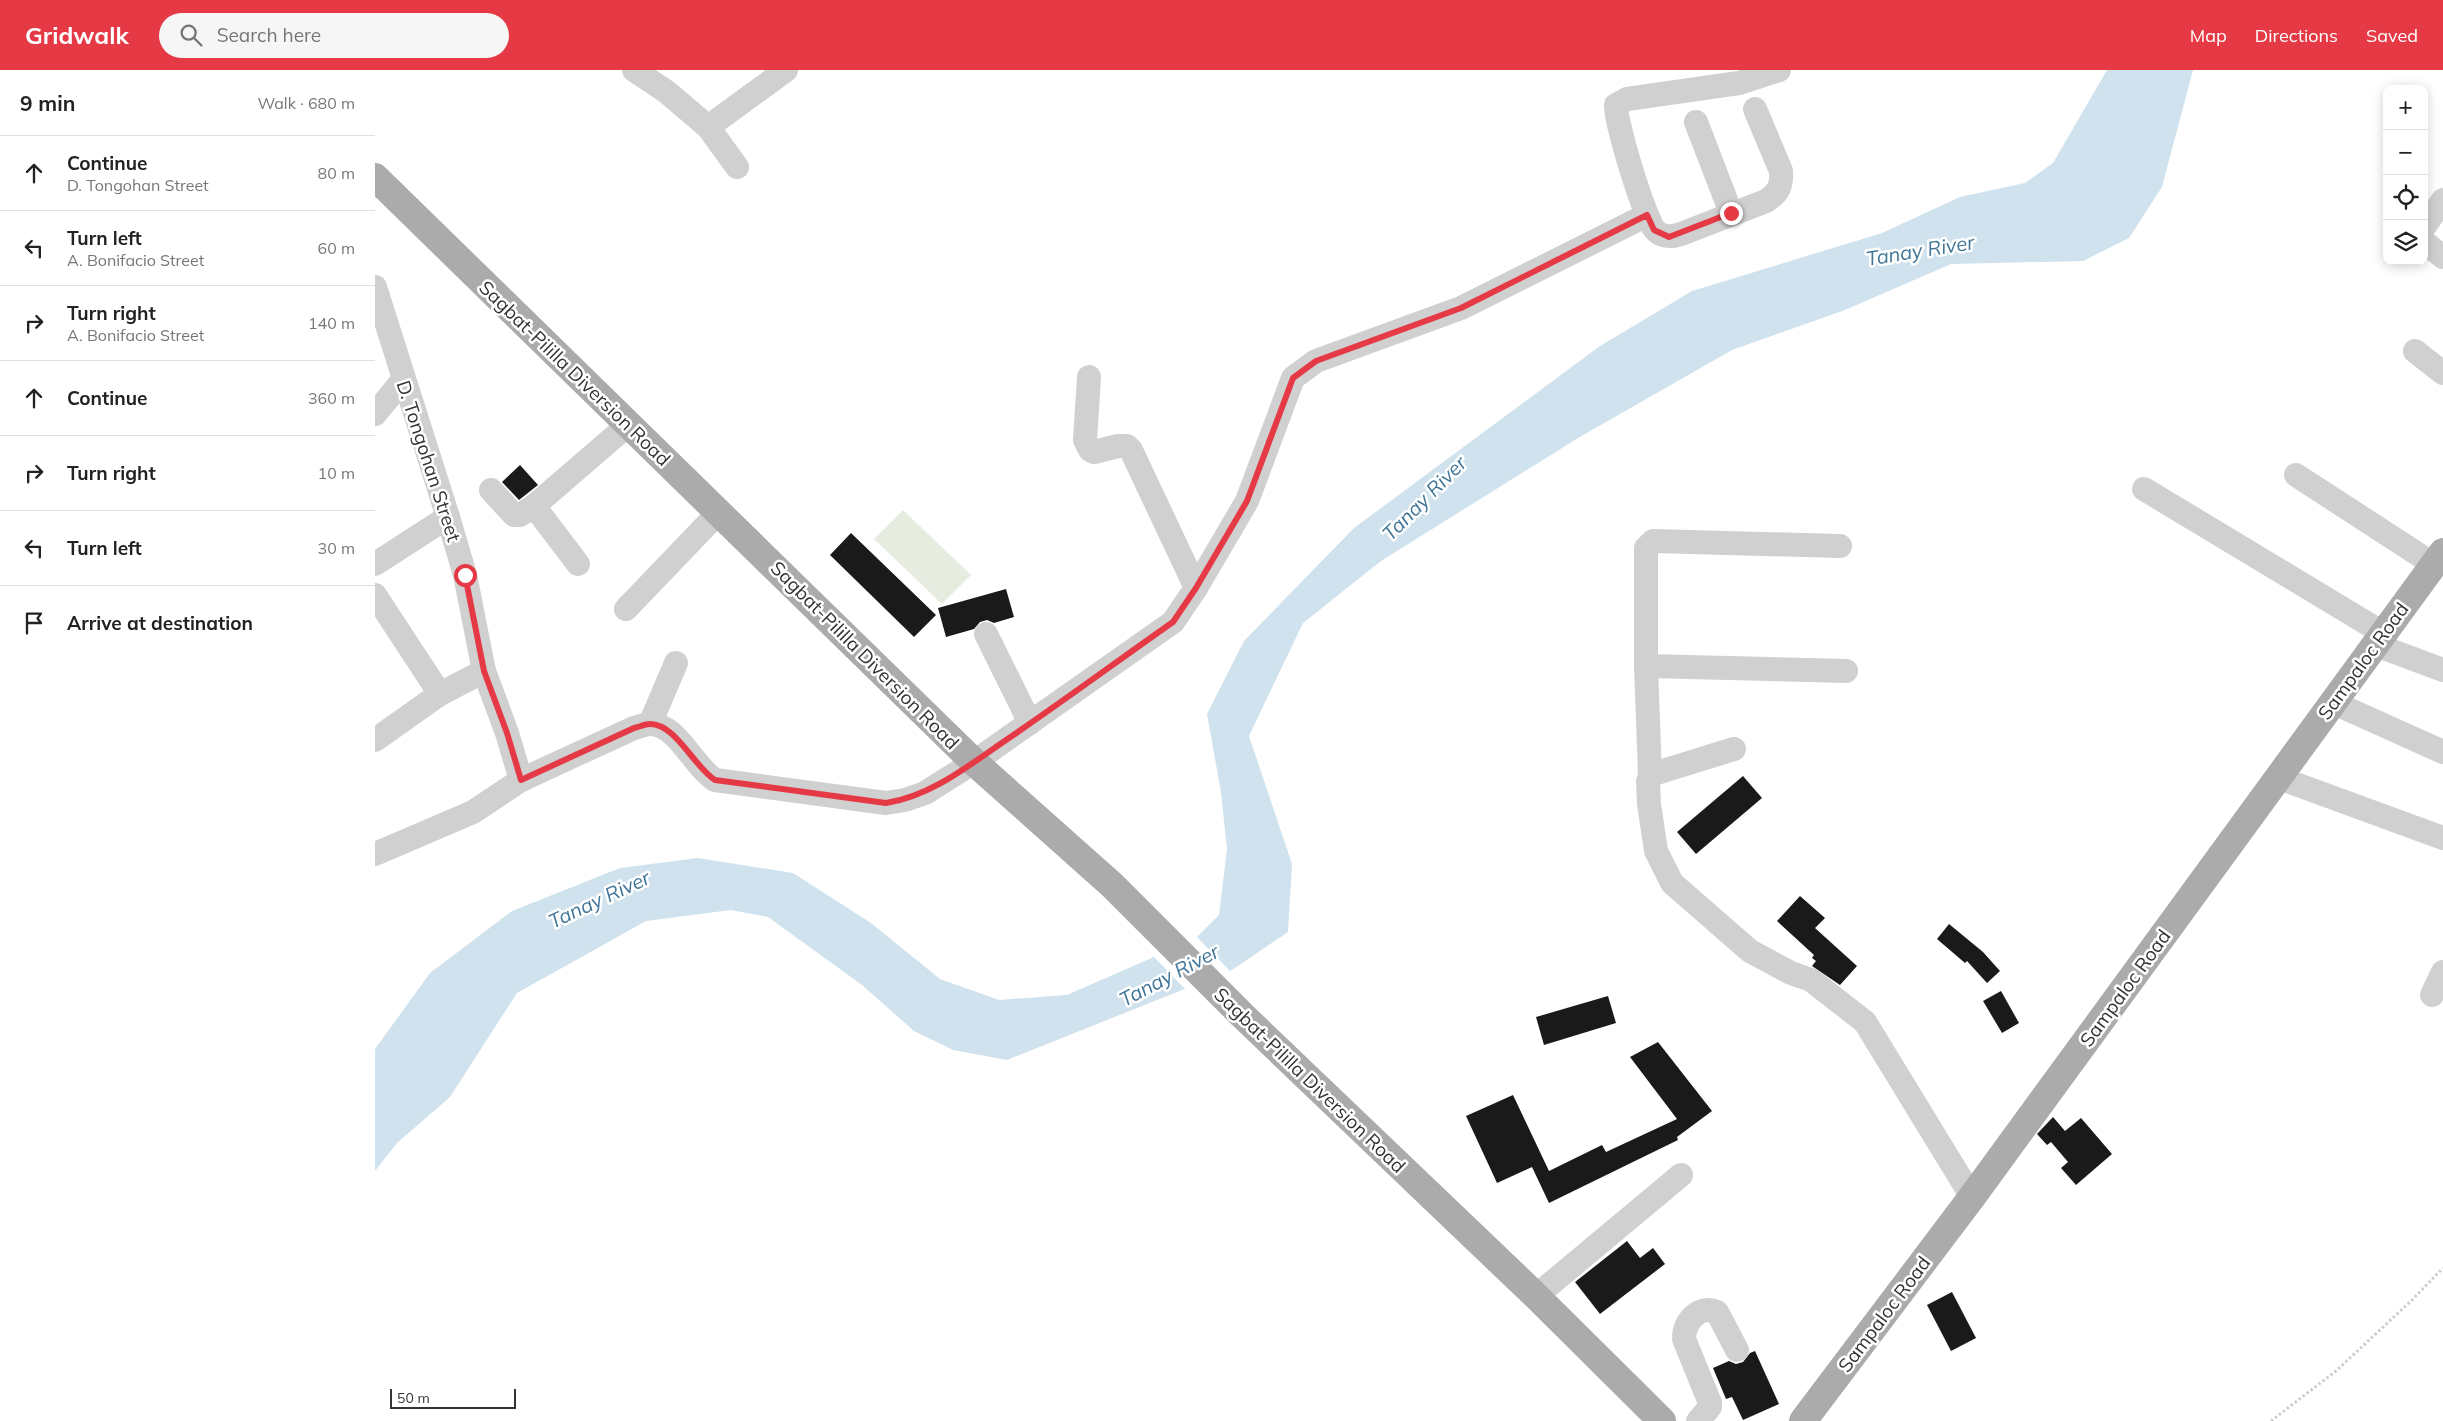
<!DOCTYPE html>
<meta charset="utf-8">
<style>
body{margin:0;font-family:Mulish,sans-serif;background:#f6f6f6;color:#222}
.controls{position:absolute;right:15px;top:15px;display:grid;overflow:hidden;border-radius:10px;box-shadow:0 2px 12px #0003}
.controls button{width:45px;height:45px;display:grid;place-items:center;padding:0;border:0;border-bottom:1px solid #e0e0e0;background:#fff;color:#222;font:25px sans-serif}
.scale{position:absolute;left:15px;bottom:12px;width:126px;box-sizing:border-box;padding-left:5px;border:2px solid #333;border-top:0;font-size:14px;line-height:18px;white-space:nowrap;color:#333;-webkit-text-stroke:4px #fff;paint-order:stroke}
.stop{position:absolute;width:15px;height:15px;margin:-11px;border:4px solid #e63946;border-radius:50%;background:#fff}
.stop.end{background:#e63946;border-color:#fff;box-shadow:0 1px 5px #0008}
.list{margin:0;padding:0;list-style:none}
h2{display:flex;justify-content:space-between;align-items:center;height:65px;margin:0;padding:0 20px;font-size:21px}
h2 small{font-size:16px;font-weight:400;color:#767676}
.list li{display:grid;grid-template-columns:32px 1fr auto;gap:15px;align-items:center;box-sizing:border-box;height:75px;padding:0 20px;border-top:1px solid #e0e0e0}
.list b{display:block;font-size:19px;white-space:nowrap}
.list p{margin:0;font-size:16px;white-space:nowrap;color:#767676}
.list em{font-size:16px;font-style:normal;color:#767676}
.icon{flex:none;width:28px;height:28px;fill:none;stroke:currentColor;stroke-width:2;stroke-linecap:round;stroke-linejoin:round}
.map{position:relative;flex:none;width:2068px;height:1351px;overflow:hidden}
header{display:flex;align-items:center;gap:30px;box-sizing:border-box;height:70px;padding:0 25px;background:#e63946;color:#fff}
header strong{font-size:24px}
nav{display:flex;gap:28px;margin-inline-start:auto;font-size:18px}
.search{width:350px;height:45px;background:#f6f6f6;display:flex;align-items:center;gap:12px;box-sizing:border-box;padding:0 18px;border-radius:28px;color:#767676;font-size:19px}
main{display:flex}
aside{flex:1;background:#fff}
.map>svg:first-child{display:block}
.green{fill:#e6ecdf}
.water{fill:#cfe2ee}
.pier{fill:#fff}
.building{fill:#1a1a1a}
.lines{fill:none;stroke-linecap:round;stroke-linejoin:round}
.path{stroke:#cdcdcd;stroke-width:3;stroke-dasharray:2.5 2.5;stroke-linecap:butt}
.minor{stroke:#d0d0d0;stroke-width:24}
.major{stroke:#ababab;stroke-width:28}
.route{stroke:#e63946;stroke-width:6}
.labels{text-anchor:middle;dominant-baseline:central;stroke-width:5;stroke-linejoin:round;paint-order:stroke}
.street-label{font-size:19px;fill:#333;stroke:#fff}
.water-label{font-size:20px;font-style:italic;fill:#3f7597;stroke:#fff}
</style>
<header>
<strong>Gridwalk</strong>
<div class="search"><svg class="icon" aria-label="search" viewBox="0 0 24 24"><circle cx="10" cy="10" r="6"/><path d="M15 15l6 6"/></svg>Search here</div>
<nav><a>Map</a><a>Directions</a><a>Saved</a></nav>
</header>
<main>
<aside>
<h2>9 min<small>Walk · 680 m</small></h2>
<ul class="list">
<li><svg class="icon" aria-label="ahead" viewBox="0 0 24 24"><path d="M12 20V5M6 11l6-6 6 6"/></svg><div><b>Continue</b><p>D. Tongohan Street</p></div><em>80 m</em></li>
<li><svg class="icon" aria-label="left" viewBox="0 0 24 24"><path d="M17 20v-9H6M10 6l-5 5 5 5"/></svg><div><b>Turn left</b><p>A. Bonifacio Street</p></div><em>60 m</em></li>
<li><svg class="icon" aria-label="right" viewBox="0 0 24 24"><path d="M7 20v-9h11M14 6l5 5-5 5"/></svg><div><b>Turn right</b><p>A. Bonifacio Street</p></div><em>140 m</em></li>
<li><svg class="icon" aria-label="ahead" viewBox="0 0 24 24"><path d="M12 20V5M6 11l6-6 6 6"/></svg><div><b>Continue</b></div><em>360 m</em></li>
<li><svg class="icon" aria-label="right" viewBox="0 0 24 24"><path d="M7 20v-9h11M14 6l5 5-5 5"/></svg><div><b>Turn right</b></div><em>10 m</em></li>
<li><svg class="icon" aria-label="left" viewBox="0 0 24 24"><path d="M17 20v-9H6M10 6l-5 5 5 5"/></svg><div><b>Turn left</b></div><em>30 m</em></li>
<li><svg class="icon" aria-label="arrive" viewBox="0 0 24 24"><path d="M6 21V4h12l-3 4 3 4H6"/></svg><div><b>Arrive at destination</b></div></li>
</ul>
</aside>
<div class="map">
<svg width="2068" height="1351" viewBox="0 0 2068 1351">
<rect width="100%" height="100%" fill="#fff"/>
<path class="green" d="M528,440l68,65 -29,29 -68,-65z"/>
<path class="water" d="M1732,0h86l-31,117 -33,51 -46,23 -132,3 -106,46 -113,40 -154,88 -197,123 -78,62 -54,113 43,128 -4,68 -56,38 -225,90 -54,-10 -39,-19 -52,-46 -94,-68 -37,-7 -85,11 -129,72 -67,104 -53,46 -22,28v-122l55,-76 82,-62 108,-43 78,-10 95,15 78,50 69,56 59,21 68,-5 128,-56 24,-24 8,-66 -6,-57 -14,-78 37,-73 110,-113 246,-182 92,-55 190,-58 78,-36 65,-14 28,-20z"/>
<path class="pier" d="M820,865l37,38 -45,18 -35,-36z"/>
<g class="building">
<path d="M145,395l18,20 -19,15 -17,-18z"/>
<path d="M476,463l85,82 -22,22 -84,-82z"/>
<path d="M631,519l8,28 -20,6 -7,-3 -7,2 -6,7 -28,8 -8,-29z"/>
<path d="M1368,706l19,22 -66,56 -19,-22z"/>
<path d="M1425,826l25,22 -10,10 42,38 -17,19 -28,-19 4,-5 -4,-3 2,-3 -37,-34z"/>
<path d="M1574,854l34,28 17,19 -13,12 -20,-22 -2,2 -28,-24z"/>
<path d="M1626,921l18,32 -17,10 -19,-32z"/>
<path d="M1233,926l8,27 -72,22 -8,-28z"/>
<path d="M1283,972l54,69 -35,26 1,3 -129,63 -17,-36 -35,16 -31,-67 47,-21 36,76 53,-26 4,7 71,-33 -47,-62z"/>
<path d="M1678,1047l12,14 16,-13 31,36 -36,31 -15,-17 7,-6 -17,-20 -4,3 -10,-11z"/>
<path d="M1252,1171l13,17 13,-10 12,16 -65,50 -25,-32z"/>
<path d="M1577,1222l24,46 -25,13 -24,-46z"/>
<path d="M1380,1281l24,53 -36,16 -11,-23 -6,2 -13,-31 16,-7 7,3 7,-2 7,-9z"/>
</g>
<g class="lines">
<path class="path" d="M1896,1351l65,-50 76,-71 31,-32"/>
<g class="minor">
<path d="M259,0l33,22 41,35 29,40"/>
<path d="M1380,39l26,62c1,14 -2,22 -15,30l-85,33c-9,3 -17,4 -25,-3 -11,-9 -41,-111 -40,-126l11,-6 112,-16 40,-13"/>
<path d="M1321,52l35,91"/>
<path d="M333,57l78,-57"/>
<path d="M2049,157l19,-27"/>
<path d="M2049,172l19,15"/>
<path d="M0,217l73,230 17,58 19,96 23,62 14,47"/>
<path d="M2040,281l28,22"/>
<path d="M714,307l-4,63 5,10 4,2 24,-6h9l4,4 65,138"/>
<path d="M0,344l28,-34"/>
<path d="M1921,405l137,89"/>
<path d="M1769,419l239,144"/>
<path d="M116,420l23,25h6l14,-9 95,-82"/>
<path d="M159,436l44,58"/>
<path d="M0,494l73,-47"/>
<path d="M0,525l65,99"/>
<path d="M251,539l94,-98"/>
<path d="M611,564l44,89"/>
<path d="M2001,575l67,25"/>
<path d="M1271,596l200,5"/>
<path d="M1957,632l111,50"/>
<path d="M275,654l26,-61"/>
<path d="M0,670l65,-46 44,-23"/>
<path d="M1359,679l-84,26 -2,7 1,22 7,47 16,32 78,68 41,22 20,7 54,42 107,175"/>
<path d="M1275,705l-4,-109v-118l7,-7 187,5"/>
<path d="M1904,708l164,60"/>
<path d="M0,784l98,-42 48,-32 113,-52c5,-1 11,-4 16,-4 26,-1 44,43 65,56l171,23 19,-3 20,-7 49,-31 199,-140 23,-34 51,-87 46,-123 23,-17 145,-53 186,-93"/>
<path d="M2057,925l11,-23"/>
<path d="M1161,1226l145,-121"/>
<path d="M1323,1351l12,-14v-4l-26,-64c0,-17 15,-35 33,-27l20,38"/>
</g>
<g class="major">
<path d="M0,107l599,585 138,123 130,130 294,281 126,125"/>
<path d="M1428,1351l169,-224 471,-645"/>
</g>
</g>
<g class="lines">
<path class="route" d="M90,505l19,96 23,62 14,47 113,-52c5,-1 11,-4 16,-4 26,0 44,43 65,56l171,23c47,-7 87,-41 126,-67 54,-37 107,-76 161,-114l23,-34 51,-87 46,-123 23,-17 145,-53 186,-93 7,15 15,7 62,-24"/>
</g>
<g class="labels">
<g class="street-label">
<text transform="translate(200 303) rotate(44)">Sagbat-Pililla Diversion Road</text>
<text transform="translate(54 391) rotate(72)">D. Tongohan Street</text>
<text transform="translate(490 585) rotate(45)">Sagbat-Pililla Diversion Road</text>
<text transform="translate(1988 591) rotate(-54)">Sampaloc Road</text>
<text transform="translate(1750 918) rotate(-54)">Sampaloc Road</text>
<text transform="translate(935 1010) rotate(44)">Sagbat-Pililla Diversion Road</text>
<text transform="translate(1509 1244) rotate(-53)">Sampaloc Road</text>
</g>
<g class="water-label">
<text transform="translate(1545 180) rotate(-9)">Tanay River</text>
<text transform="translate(1049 428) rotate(-45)">Tanay River</text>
<text transform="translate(224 829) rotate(-25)">Tanay River</text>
<text transform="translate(794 905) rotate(-28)">Tanay River</text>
</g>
</g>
</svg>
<div class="controls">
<button>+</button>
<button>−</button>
<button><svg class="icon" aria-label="locate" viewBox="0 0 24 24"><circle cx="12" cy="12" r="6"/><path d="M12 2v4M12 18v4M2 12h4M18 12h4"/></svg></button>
<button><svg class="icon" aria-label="layers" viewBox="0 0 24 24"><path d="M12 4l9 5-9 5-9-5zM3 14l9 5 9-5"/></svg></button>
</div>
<div class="scale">50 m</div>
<div class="stop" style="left:90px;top:505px"></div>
<div class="stop end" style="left:1356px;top:143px"></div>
</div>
</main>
